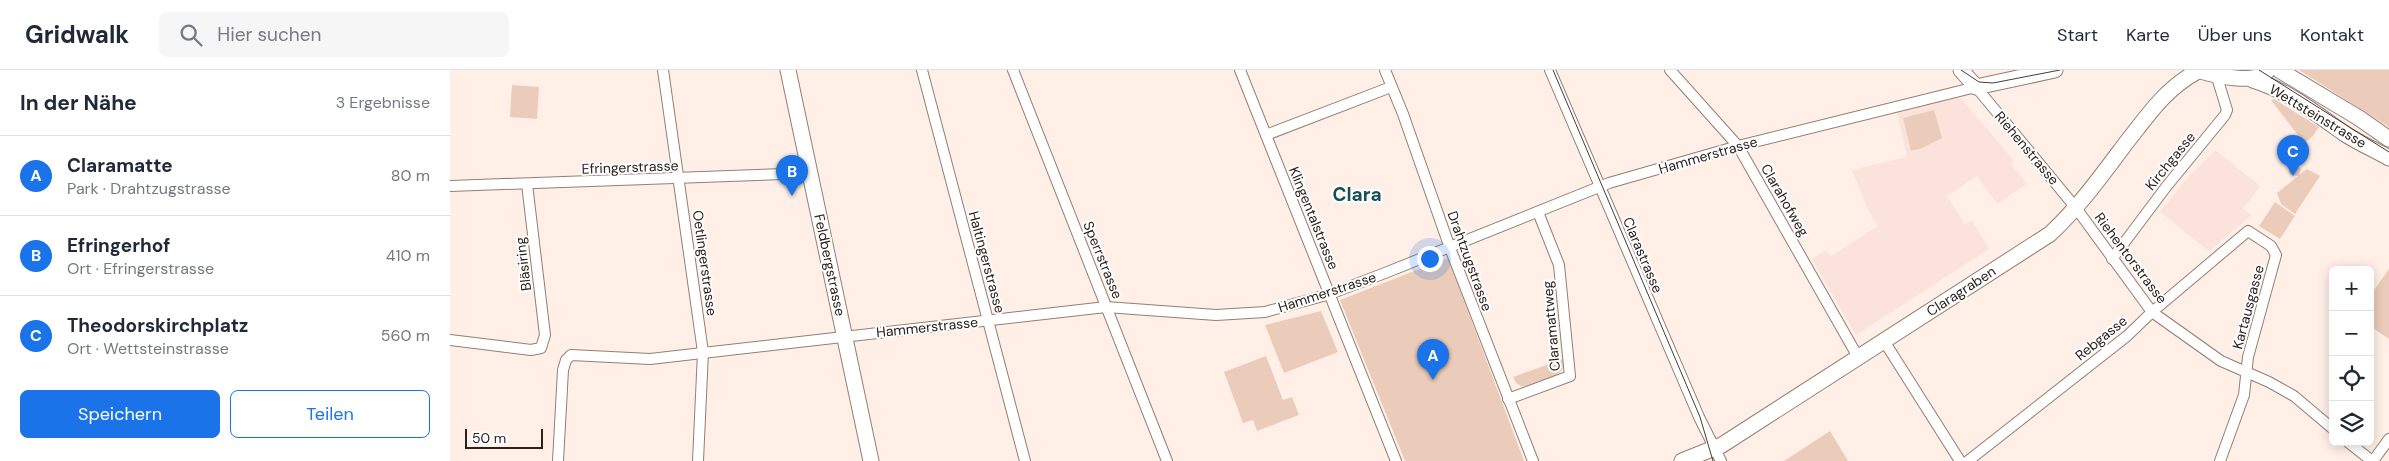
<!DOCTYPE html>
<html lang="de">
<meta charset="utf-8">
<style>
body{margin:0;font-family:"DM Sans",sans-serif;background:#f6f6f7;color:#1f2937}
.controls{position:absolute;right:15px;bottom:15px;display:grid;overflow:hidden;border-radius:8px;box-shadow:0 2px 12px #0003}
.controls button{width:45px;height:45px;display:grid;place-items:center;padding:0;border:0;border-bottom:1px solid #e0e1e3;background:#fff;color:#1f2937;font:25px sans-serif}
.scale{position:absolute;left:15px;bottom:12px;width:78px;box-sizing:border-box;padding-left:5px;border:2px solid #2a211c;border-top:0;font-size:14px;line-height:18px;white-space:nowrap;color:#2a211c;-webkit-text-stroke:4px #fff;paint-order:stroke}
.you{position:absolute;left:979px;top:188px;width:18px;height:18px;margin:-12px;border:4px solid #fff;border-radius:50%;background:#1a73e8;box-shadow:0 0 0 8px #1a73e833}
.badge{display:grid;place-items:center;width:32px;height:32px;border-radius:50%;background:#1a73e8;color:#fff;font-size:16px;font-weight:700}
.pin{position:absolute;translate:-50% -41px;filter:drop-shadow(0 1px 2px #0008)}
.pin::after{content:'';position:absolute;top:26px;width:18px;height:15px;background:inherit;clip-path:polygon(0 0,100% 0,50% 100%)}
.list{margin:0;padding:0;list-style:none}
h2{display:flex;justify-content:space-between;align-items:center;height:65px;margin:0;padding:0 20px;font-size:21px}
h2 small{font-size:16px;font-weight:400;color:#747a83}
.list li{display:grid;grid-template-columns:32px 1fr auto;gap:15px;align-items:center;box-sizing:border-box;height:80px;padding:0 20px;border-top:1px solid #e0e1e3}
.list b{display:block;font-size:19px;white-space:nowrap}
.list p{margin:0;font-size:16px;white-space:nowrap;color:#747a83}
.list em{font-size:16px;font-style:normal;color:#747a83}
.actions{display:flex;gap:10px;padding:15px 20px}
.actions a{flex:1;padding:11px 0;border:1px solid #1a73e8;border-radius:8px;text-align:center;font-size:18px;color:#1a73e8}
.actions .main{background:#1a73e8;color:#fff}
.icon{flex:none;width:28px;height:28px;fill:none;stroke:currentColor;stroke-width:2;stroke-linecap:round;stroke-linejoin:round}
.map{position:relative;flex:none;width:1939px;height:391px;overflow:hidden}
header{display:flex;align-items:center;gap:30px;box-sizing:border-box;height:70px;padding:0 25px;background:#fff;border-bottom:1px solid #e0e1e3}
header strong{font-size:24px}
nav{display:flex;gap:28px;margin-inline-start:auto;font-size:18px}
.search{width:350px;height:45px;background:#f6f6f7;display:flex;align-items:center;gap:12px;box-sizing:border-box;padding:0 18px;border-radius:8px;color:#747a83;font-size:19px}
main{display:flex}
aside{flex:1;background:#fff}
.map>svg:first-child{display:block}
.education{fill:#fbe2db}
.green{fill:#ebcbba}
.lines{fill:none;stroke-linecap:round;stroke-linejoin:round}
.street-casing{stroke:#957e71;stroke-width:12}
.secondary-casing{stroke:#957e71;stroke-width:17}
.street{stroke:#fff;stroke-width:10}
.secondary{stroke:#fff;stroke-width:15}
.tram{stroke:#453c36;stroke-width:1}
.labels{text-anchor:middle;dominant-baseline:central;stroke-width:4;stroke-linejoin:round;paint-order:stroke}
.street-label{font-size:14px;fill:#2a211c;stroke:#fff}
.district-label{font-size:19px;font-weight:bold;fill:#145057;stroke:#fff}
</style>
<header>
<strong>Gridwalk</strong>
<div class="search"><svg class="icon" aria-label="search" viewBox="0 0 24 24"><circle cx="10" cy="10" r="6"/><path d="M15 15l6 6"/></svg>Hier suchen</div>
<nav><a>Start</a><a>Karte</a><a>Über uns</a><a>Kontakt</a></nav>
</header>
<main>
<aside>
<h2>In der Nähe<small>3 Ergebnisse</small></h2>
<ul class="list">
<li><span class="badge">A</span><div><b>Claramatte</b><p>Park · Drahtzugstrasse</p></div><em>80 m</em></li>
<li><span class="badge">B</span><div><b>Efringerhof</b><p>Ort · Efringerstrasse</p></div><em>410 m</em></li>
<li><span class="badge">C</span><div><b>Theodorskirchplatz</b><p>Ort · Wettsteinstrasse</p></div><em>560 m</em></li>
</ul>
<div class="actions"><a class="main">Speichern</a><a>Teilen</a></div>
</aside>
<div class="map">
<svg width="1939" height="391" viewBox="0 0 1939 391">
<rect width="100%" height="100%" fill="#ffefe6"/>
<g class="education">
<path d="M1503,28h8l53,63 -3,3 16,20 -30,20 -20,-28 -30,20 18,28 7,-4 17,29 -133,86 -44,-76 14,-9 5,6 47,-30 -10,-16 -16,-40 55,-13 -10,-45z"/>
<path d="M1765,80l45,36 -17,23 9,6 -43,36 -49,-39 25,-31z"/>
</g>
<g class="green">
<path d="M1849,0h90v57z"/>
<path d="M62,15l27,2 -2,32 -27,-2z"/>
<path d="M1824,29l45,28 -6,9 -9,7 -33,-43z"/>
<path d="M1484,40l8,28 -20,10 -11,3 -8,-33z"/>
<path d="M1846,94l5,5 -2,6 8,-6 13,7 -25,38 -14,-10 -4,-11 21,-17 -7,-1 -2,-3v-5z"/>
<path d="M1825,132l20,14 -15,23 -21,-13z"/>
<path d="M998,188l76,203h-119l-65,-161z"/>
<path d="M1939,199v70l-19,-13v-30z"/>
<path d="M871,241l17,41 -54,21 -19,-48z"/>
<path d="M816,286l17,44 9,-3 7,18 -42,16 -4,-11 -10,3 -19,-51z"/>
<path d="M1113,289v10c-8,11 -35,23 -46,15l-4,-7z"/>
<path d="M1380,361l18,30h-64z"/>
</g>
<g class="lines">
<g class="street-casing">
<g id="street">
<path d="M213,0l40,282 -5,109"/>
<path d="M472,0l103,391"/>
<path d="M563,0l154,391"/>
<path d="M790,0l156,391"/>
<path d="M935,0l18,44 47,134 83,213"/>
<path d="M1100,0l149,347 22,44"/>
<path d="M1220,0l68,76 120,211"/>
<path d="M816,65l125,-48"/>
<path d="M0,116l360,-13"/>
<path d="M1662,189l54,-72 59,-72 2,-5 -11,-36"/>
<path d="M0,270l81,10 10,-2 4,-13 -18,-151"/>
<path d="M1434,271l76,120"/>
<path d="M1058,329l62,-23 -11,-111 -21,-53"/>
<path d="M1898,372l24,19"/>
<path d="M108,391l5,-91 3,-10 5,-5 79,4 456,-52 110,8 49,-3 65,-18 55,-21 224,-90 129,-37 238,-59 100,121 76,104 69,49 48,21 25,14 39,33"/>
<path d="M1518,391l159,-125 25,-24 96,-81 23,15 5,9 -28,102 -4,38 -24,66"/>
<path d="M1923,391l16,-22"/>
</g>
</g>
<g class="secondary-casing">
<g id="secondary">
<path d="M338,0l83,391"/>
<path d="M1511,0l15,17 79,-17"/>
<path d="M1747,0c16,5 61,16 71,0"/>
<path d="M1829,0l80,48 30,21"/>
<path d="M1803,10c36,11 62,33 92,54 14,9 30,16 44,24"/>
<path d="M1232,391l40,-16 328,-211c29,-27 52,-59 76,-91 23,-29 39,-54 72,-72"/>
</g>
</g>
<use href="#street" class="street"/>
<use href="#secondary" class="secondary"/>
<g class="tram">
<path d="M1103,0l147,347 13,44"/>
<path d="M1511,0l18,12 14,1 67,-13"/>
<path d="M1809,0l130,82"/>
</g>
</g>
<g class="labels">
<g class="street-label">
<text transform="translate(1868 46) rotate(31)">Wettsteinstrasse</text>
<text transform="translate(1577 78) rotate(50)">Riehenstrasse</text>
<text transform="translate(1258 85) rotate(-16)">Hammerstrasse</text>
<text transform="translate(1720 91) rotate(-51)">Kirchgasse</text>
<text transform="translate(180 97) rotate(-2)">Efringerstrasse</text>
<text transform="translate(1335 130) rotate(60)">Clarahofweg</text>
<text transform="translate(864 148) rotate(68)">Klingentalstrasse</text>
<text transform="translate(1193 185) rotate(67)">Clarastrasse</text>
<text transform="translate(1681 188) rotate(53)">Riehentorstrasse</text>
<text transform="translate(653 190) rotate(68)">Sperrstrasse</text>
<text transform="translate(1020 191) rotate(70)">Drahtzugstrasse</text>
<text transform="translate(537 192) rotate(75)">Haltingerstrasse</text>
<text transform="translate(255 193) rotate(82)">Oetlingerstrasse</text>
<text transform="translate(73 194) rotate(-97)">Bläsiring</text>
<text transform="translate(380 195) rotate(78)">Feldbergstrasse</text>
<text transform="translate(1511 221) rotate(-33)">Claragraben</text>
<text transform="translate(877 222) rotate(-18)">Hammerstrasse</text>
<text transform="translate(1798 237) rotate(-75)">Kartausgasse</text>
<text transform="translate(1101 256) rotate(-95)">Claramattweg</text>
<text transform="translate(477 257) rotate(-6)">Hammerstrasse</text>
<text transform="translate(1651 268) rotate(-39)">Rebgasse</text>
</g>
<g class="district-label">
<text x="907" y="124">Clara</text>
</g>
</g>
</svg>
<div class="controls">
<button>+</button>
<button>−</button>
<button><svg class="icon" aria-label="locate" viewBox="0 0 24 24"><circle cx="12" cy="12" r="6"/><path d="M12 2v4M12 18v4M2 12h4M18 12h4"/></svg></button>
<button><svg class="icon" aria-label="layers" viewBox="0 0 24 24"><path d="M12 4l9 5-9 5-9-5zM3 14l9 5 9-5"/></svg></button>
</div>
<div class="scale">50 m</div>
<div class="you"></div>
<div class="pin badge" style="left:983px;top:310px">A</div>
<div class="pin badge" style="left:342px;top:126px">B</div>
<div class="pin badge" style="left:1843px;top:106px">C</div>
</div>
</main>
